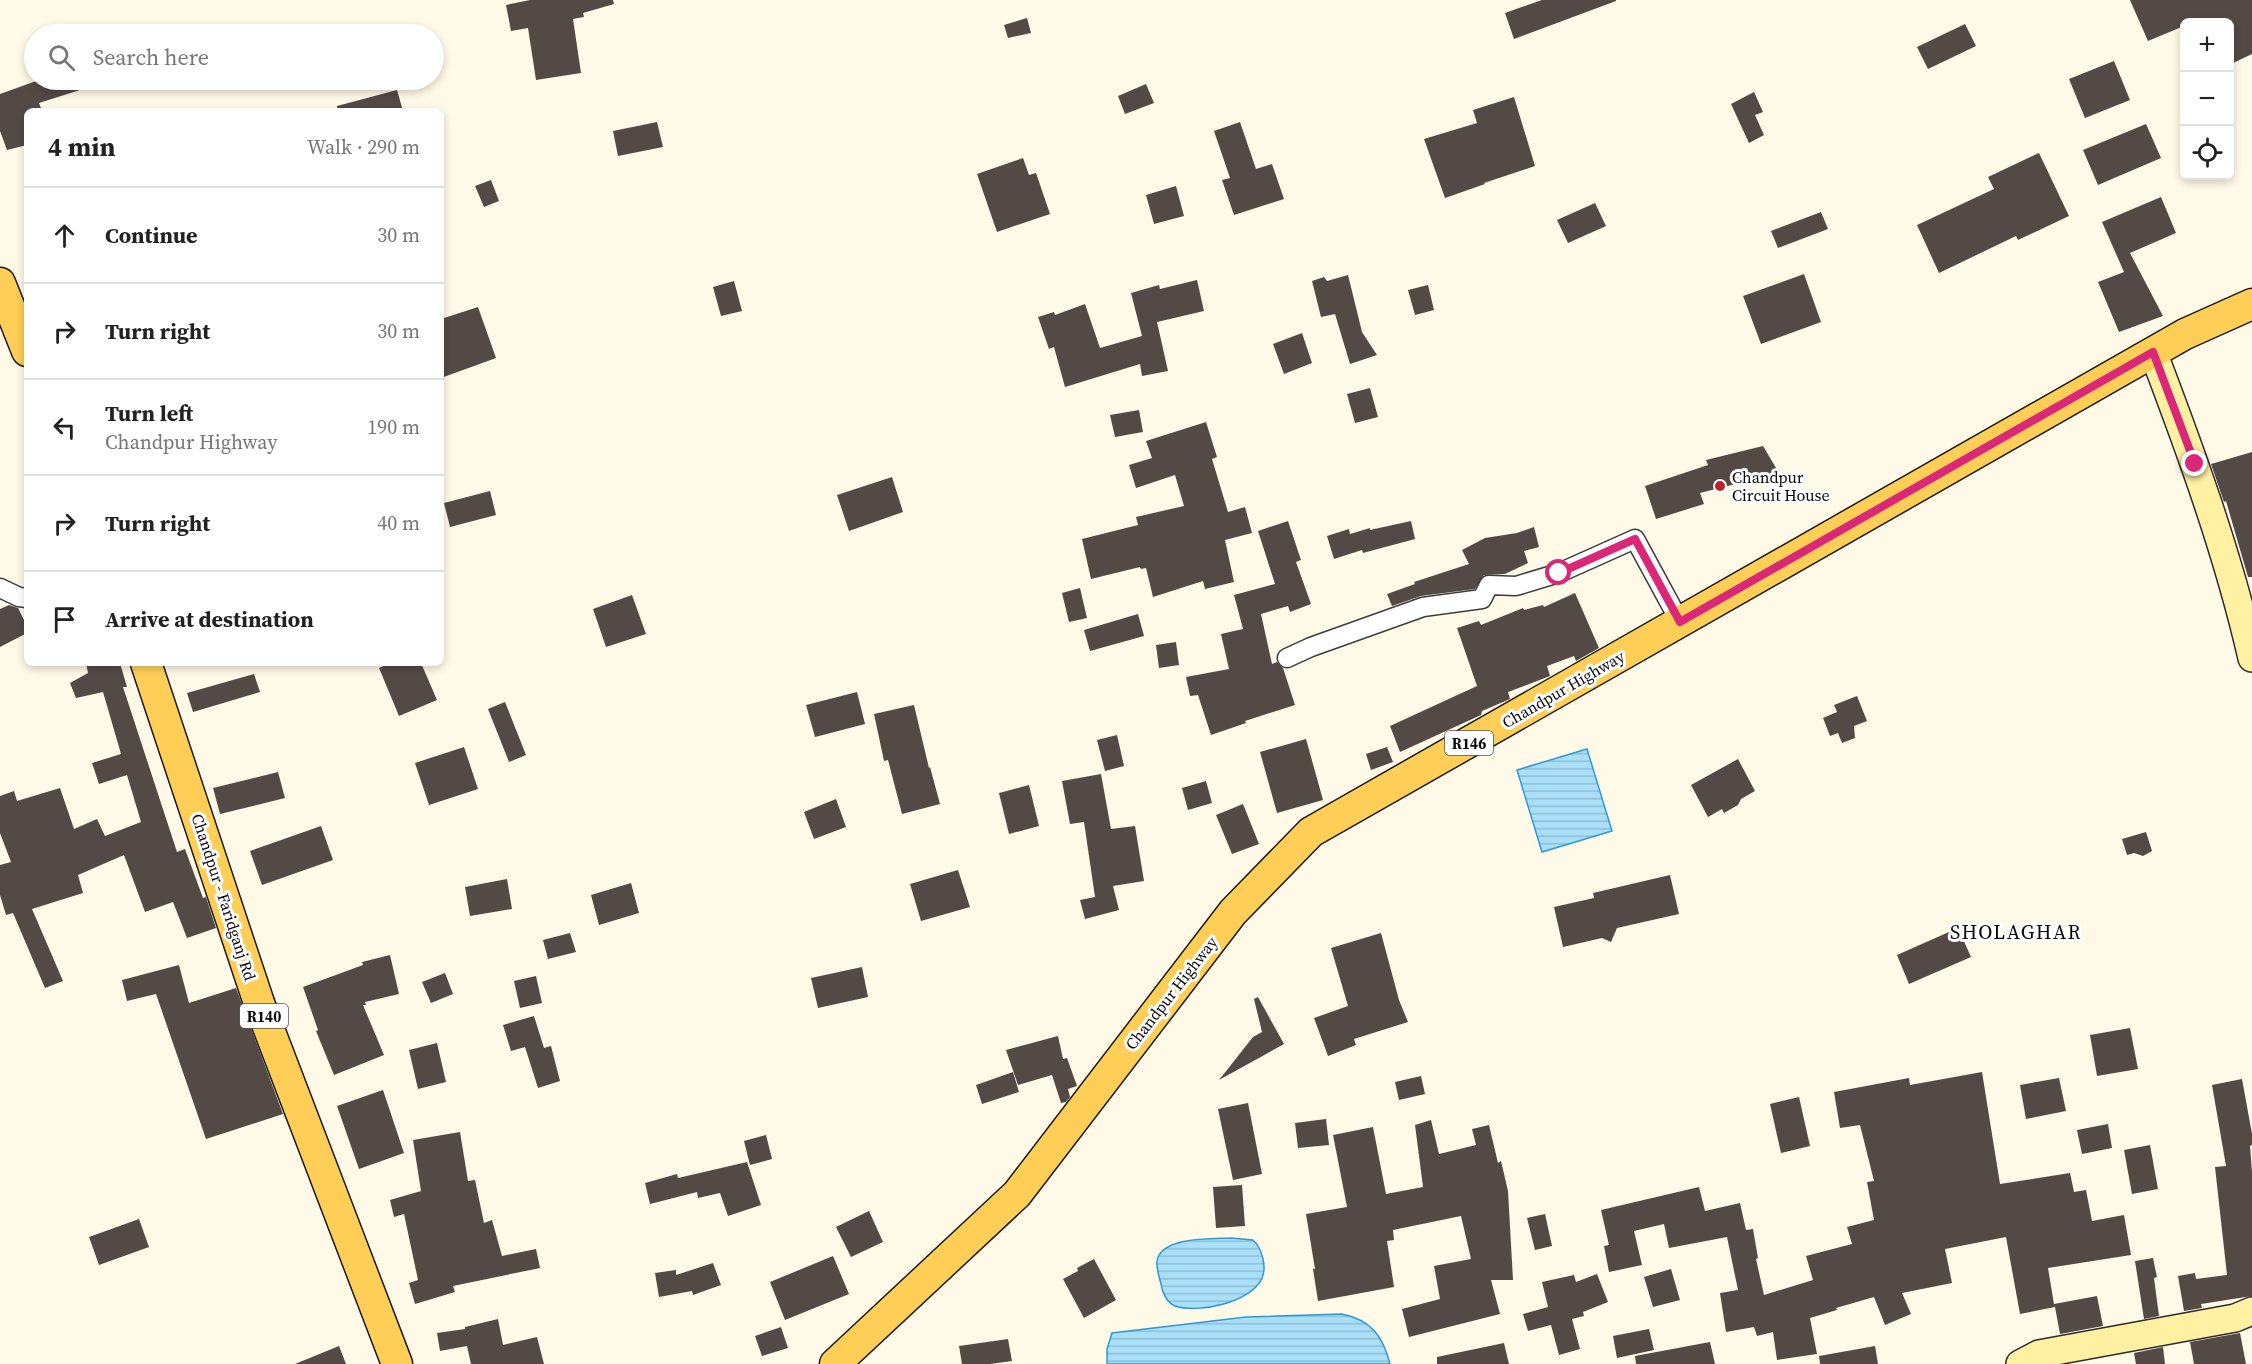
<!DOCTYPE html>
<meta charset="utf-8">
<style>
body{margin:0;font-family:"Source Serif 4",serif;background:#f6f6f6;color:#222}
.controls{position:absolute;right:18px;top:18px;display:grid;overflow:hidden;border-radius:9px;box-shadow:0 3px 9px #0003}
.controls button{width:54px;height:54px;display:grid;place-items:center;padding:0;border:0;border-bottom:2px solid #e0e0e0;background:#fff;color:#222;font:30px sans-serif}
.stop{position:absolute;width:18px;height:18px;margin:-14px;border:4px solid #db2777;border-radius:50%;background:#fff}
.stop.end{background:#db2777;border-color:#fff;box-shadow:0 2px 6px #0008}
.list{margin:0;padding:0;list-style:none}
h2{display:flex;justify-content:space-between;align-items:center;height:78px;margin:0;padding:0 24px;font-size:26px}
h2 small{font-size:20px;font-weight:400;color:#767676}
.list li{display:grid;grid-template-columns:39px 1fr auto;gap:18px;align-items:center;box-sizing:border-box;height:96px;padding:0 24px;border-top:2px solid #e0e0e0}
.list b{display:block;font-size:22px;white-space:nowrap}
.list p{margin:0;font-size:20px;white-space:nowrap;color:#767676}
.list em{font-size:20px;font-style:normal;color:#767676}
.icon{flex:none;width:33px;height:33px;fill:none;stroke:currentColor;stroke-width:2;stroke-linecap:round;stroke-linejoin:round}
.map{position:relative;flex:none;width:2252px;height:1364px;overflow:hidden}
.search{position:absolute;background:#fff;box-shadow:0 3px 9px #0003;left:24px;top:24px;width:420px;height:66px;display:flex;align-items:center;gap:15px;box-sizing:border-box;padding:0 21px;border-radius:33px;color:#767676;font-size:22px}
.panel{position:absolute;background:#fff;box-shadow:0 3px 9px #0003;left:24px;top:108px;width:420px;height:558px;border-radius:9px}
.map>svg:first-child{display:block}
.water{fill:url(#water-rules);stroke:#2e99d2;stroke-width:1.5}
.building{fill:#534a46}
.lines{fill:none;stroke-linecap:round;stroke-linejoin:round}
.street-casing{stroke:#3d3d3d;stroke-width:21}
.secondary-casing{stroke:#2c2c2c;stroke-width:30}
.primary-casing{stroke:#1b1b1b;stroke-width:33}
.street{stroke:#fff;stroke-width:18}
.secondary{stroke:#fff0a2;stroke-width:27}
.primary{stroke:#fece57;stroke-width:30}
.route{stroke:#db2777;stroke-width:8}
.poi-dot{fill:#be1e2d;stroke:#fff;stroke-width:2}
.labels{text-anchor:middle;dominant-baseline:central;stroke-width:6;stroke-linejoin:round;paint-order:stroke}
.shield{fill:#fff;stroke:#545454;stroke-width:1.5}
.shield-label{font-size:15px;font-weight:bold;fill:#0a0a0a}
.poi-label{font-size:16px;fill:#0a0a0a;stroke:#fff;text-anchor:start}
.street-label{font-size:16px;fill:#0a0a0a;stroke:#fff}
.quarter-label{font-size:20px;letter-spacing:1.5px;fill:#0a0a0a;stroke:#fff}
</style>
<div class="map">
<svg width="2252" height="1364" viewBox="0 0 2252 1364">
<defs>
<pattern id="water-rules" width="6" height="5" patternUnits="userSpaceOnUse" patternTransform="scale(1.5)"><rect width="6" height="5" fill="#a9dff8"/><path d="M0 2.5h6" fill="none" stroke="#90bed3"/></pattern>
</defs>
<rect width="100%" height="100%" fill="#fff9e7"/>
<g class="water">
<path d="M1587,749l25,82 -70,21 -25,-82z"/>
<path d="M1231,1238l22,2c9,8 14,27 9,38 -10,24 -63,36 -87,28 -8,-3 -13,-14 -14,-22 -2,-7 -5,-17 -4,-23 4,-25 56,-22 74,-23z"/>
<path d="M1342,1314c29,6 41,22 48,50h-283v-15l5,-16 134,-16z"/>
</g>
<g class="building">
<path d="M530,0h83l1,4 -31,9 1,4 -11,2 8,54 -45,7 -8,-52 -17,3 -5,-26z"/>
<path d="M1542,0h74v1l-102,38 -9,-26z"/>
<path d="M2130,0h122v54l-23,11v-43h-45v4l-36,15z"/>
<path d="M1027,18l4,15 -23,5 -4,-13z"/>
<path d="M1965,24l11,22 -48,23 -11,-22z"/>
<path d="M2114,61l16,39 -45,18 -16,-39z"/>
<path d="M39,80h63v3l-63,20 3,8h-15v34l-20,5 -7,-19v-37z"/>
<path d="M1146,84l8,19 -29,11 -7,-18z"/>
<path d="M397,90l6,21h-66v-5z"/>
<path d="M1754,92l9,20 -8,3 9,20 -15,8 -18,-39z"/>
<path d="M1514,97l21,69 -51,17 1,1 -40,14 -21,-59 53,-16 -4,-13z"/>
<path d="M657,122l6,25 -45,9 -5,-25z"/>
<path d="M1240,122l16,47 16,-5 12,35 -50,16 -12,-35 8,-2 -16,-47z"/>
<path d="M2146,124l15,34 -63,27 -15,-35z"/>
<path d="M2039,153l30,63 -51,24 -2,-4 -77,37 -22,-48 77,-36 -6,-12z"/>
<path d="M1023,158l6,17 7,-2 14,41 -53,18 -20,-58z"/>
<path d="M491,180l8,21 -15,6 -9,-21z"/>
<path d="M1176,186l8,30 -30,8 -8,-29z"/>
<path d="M2161,197l15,36 -46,20 33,63 -44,16 -21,-50 26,-10 -22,-50z"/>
<path d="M1595,203l11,23 -38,17 -11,-23z"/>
<path d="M1821,212l7,17 -50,19 -7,-17z"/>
<path d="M1804,274l17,48 -60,22 -18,-48z"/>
<path d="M1348,275l14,57 15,23 -27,9 -15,-50 -14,3 -9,-36 12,-4 3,4z"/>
<path d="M1197,280l7,31 -47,11 11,49 -26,5 -2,-12 -75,23 -11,-40 -5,2 -11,-32 16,-5 1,3 30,-11 15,44 42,-12 -11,-43 28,-8 1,4z"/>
<path d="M734,281l8,30 -21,5 -8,-29z"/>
<path d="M1428,285l6,25 -19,5 -7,-25z"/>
<path d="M478,307l18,51 -55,20v-59z"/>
<path d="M1302,333l10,30 -28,11 -11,-30z"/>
<path d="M1370,388l8,29 -23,6 -8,-29z"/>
<path d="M1139,410l4,22 -28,5 -5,-22z"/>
<path d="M1206,422l11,35 -5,2 16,53 17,-5 7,26 -27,7 9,42 -29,7 -2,-8 -50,16 -7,-29 -5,1 -1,-2 -49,12 -9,-40 56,-14 -2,-8 48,-11 -9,-31 -39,13 -7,-23 23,-7 -6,-17z"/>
<path d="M1763,446l16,27 -79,20 4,11 -48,15 -11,-33 63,-21 -2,-5z"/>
<path d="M2252,452v125h-4l-22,-76 -2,1 -13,-38z"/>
<path d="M892,477l11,35 -54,19 -12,-36z"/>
<path d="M490,491l6,24 -46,12 -6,-24z"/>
<path d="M1288,521l13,39 -5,2 15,42 -21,8 -2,-6 -27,8 11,50 5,-2 6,6 12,37 -50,16 1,2 -35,12 -13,-40 -8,1 -4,-19 43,-8 -8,-35 22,-5 -9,-34 41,-11 -17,-53z"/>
<path d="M1411,521l4,18 -52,14 -1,-3 -28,9 -7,-23 22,-7 1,5 20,-6v2z"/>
<path d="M1534,527l5,20 -15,4 4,12 -23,11 -21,1 -9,14 -54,7 -29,10 -5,-12 28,-10 -1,-2 55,-18 -7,-14 23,-12 32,-5z"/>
<path d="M1080,588l7,30 -18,4 -7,-29z"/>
<path d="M1575,593l24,55 -23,13 -2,-5 -27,10 3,10 -42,16 2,7 -28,12 -1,4 -81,37 -10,-26 87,-40 -20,-58 22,-7 2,4 42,-17 1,2 19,-5 1,2z"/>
<path d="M632,595l14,39 -40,13 -13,-38z"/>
<path d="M9,605l9,3 9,18v7l-27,14v-38z"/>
<path d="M1138,614l6,22 -54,15 -6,-21z"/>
<path d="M1176,642l3,23 -20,3 -3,-23z"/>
<path d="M86,663h34l7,24h-4l54,165 8,-3 18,49 3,-1 10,31 -29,10 -14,-36 -28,10 -21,-57 -46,20 5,18 -51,16 31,72 -18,7 -32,-75 -7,2 -6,-20v-30l11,-3 -11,-29v-37l14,-5 3,10 43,-13 14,41 23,-10 8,17 36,-14 -14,-47 -28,9 -7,-21 29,-9 -18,-62 -27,6 -6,-15 18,-10z"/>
<path d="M390,663h31l16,37 -38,16 -20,-48z"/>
<path d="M254,674l6,18 -67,20 -6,-19z"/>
<path d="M857,692l8,32 -50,13 -9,-32z"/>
<path d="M1857,696l10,25 -13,5 1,12 -13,5 -4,-10 -8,3 -7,-18 14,-6 -3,-7z"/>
<path d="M505,702l21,53 -17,7 -21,-53z"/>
<path d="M914,705l15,63 1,-1 10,37 -38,10 -14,-54 -4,1 -10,-47z"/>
<path d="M1117,735l7,31 -19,5 -8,-31z"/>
<path d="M1306,739l17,61 -46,13 -17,-61z"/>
<path d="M464,747l14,42 -49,16 -14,-42z"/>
<path d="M1387,747l6,15 -22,8 -5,-16z"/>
<path d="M1738,759l17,32 -14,8 -3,6 -14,8 -2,-4 -14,8 -17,-32z"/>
<path d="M278,772l7,26 -65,16 -7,-26z"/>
<path d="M1101,774l10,55 24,-3 9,55 -31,5 6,24 -34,9 -5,-19 15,-3 -11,-75 -14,2 -8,-43z"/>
<path d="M1206,781l6,22 -24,7 -6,-22z"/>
<path d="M1029,785l10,41 -30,8 -10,-41z"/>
<path d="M836,799l10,28 -32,12 -10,-27z"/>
<path d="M1243,804l16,40 -27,10 -16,-39z"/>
<path d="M321,826l12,34 -71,25 -12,-34z"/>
<path d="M2146,832l6,19 -9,5 -9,-3 -7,2 -5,-16z"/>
<path d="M958,870l12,37 -49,14 -11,-37z"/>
<path d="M1670,875l9,39 -62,14 -6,14 -9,-4 -39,9 -9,-40 40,-9 -1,-5z"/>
<path d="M507,879l5,30 -42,7 -5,-29z"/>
<path d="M631,883l8,30 -40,12 -8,-30z"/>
<path d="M1958,928l13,29 -62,27 -12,-29z"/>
<path d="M570,933l6,19 -28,7 -5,-19z"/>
<path d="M1381,933l18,67 9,22 -54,17 2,6 -28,11 -14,-38 34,-12 -17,-58z"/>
<path d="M390,955l9,39 -34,8 1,3h-3l21,50 -50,20 -18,-44 2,-1 -15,-43 60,-22 -1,-3z"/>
<path d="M179,965l10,38 47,-15 47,126 -77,25 -50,-145 -29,7 -5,-21z"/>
<path d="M862,967l6,30 -50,11 -7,-30z"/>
<path d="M445,973l8,21 -22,9 -9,-21z"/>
<path d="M536,976l6,27 -22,5 -6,-27z"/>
<path d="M1258,997l26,47 -65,36 34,-43 9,-5 -8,-33z"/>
<path d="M534,1016l10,32 7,-2 9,35 -22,7 -13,-41 -14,4 -8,-26z"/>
<path d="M2130,1028l8,41 -41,7 -7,-41z"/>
<path d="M1058,1036l5,23 4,-1 10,28 -9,3 2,8 -4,5 -5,1 -9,-28 -34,10 -12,-35z"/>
<path d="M437,1043l9,39 -28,7 -9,-39z"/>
<path d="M1013,1072l6,20 -37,12 -6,-19z"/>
<path d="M1982,1072l18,112 70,-11 4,19 12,-2 6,31 32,-6 7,40 -83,13 6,36 43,-8 6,30 -43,8 -5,-27 -35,7 -14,-77 -61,12 7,34 -50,10 9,21 -26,11 -11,-28 -38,11 1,2 -27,8 7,36 -40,6 -4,-28 -16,4 -3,-9 -28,5 -6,-39 18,-3 -11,-53 -58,11 -5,-24 -30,7 8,34 -33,7 -5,-26 5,-1 -8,-35 98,-23 6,24 35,-8 6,27 7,-1 5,29 -2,1 8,36 49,-15 -7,-24 46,-12 -5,-17 27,-7 -7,-38 7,-1 -14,-56 -20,3 -6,-36 75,-14 1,7z"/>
<path d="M1421,1076l4,18 -26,6 -4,-18z"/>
<path d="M2059,1078l7,33 -40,8 -6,-34z"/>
<path d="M2242,1079l10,55v11l-2,1 2,26v124l-51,8 1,4 -18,3 -6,-35 17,-3 1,6 31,-4 -12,-108 11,-1 -14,-81z"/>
<path d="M383,1090l21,63 -45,16 -22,-63z"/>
<path d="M1799,1097l11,49 -29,7 -11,-49z"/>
<path d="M1248,1103l14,71 -29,6 -15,-71z"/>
<path d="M1326,1119l3,26 -31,3 -3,-25z"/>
<path d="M1431,1120l8,34 37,-9 -4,-16 17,-4 9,38 3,-2 7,30 5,89h-22l9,34 -91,23 -7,-28 38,-10 -6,-33 37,-7 -10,-43 -68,14 1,10 -7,1 7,46 -76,14 -5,-32h2l-9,-55 41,-7 -14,-72 40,-8 13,67 37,-7 -8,-62z"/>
<path d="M2108,1124l4,24 -30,6 -5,-24z"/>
<path d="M460,1132l8,49 7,-1 9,43 8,-3 10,36 34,-7 4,19 -87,18 2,6 -40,12 -6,-21 9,-3 -14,-66 -10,3 -4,-17 31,-9 -8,-51z"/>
<path d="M766,1135l6,24 -22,6 -6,-24z"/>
<path d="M2150,1145l8,44 -26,5 -8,-44z"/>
<path d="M747,1162l14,43 -33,11 -8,-23 -22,5 -1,-6 -47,12 -5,-21 32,-9 1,4z"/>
<path d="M1242,1185l3,41 -29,2 -3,-41z"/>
<path d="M869,1211l14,31 -32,15 -15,-30z"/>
<path d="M1545,1214l7,32 -17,4 -8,-32z"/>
<path d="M139,1219l10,28 -50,18 -10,-28z"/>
<path d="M833,1256l16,38 -64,26 -15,-38z"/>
<path d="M2153,1258l4,19 -3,1 5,38 -15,3 -9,-58z"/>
<path d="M1094,1259l22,41 -32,18 -21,-39 15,-8 -1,-3z"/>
<path d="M713,1263l8,22 -28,10 -1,-4 -33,6 -4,-24 21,-3v5z"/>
<path d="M1671,1269l9,31 -27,7 -9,-30z"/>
<path d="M1597,1274l11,28 -25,10 1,4 -12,3 8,30 -21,6 -8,-30 -23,6 -5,-17 25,-7 -6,-25 32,-7 2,7z"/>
<path d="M498,1319l5,26 34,-8 7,27h-73l-4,-18 -27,5 -3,-18 28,-4v-2z"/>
<path d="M781,1327l7,21 -26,8 -7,-20z"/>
<path d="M1649,1329l5,21 -37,8 -4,-22z"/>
<path d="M2240,1333l6,31h-52l-4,-22z"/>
<path d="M1008,1339l4,22 -22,3h-28l-3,-18z"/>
<path d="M1710,1342l5,22h-79l-1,-8z"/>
<path d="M1504,1343l5,21h-72v-7z"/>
<path d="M339,1346l7,18h-51z"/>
<path d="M1875,1346l3,18h-58l-1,-8z"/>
<path d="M2163,1347l2,17h-29l-2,-11z"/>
</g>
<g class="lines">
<g class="street-casing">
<g id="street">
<path d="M0,588l19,9 8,1"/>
<path d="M1287,658l24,-11 112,-40 59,-8 7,-14 27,1 43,-13 76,-34 45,83"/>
</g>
</g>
<g class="secondary-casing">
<g id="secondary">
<path d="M2153,352c38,100 75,201 99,306"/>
<path d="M2020,1364l19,-10 196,-36 17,-7"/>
</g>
</g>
<g class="primary-casing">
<g id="primary">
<path d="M0,283l27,68"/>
<path d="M146,663l113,340 138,361"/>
<path d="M835,1364l182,-170 216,-282 78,-80 874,-498 67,-30"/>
</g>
</g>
<use href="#street" class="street"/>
<use href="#secondary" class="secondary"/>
<use href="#primary" class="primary"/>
</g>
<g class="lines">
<path class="route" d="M1559,573l76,-34 45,83 473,-270 42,112"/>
</g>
<circle class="poi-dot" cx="1720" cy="486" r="6"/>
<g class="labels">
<g class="shield">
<rect x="1445" y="731" width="48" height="24" rx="4.5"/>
<rect x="240" y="1004" width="48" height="24" rx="4.5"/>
</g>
<g class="shield-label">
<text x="1469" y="743">R146</text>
<text x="264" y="1016">R140</text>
</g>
<g class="poi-label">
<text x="1732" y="477">Chandpur<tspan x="1732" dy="18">Circuit House</tspan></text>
</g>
<g class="street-label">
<text transform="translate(1563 689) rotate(-30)">Chandpur Highway</text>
<text transform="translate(224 897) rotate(72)">Chandpur - Faridganj Rd</text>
<text transform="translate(1171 993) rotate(-52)">Chandpur Highway</text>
</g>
<g class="quarter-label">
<text x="2016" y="932">SHOLAGHAR</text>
</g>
</g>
</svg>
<div class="controls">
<button>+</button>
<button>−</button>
<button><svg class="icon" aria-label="locate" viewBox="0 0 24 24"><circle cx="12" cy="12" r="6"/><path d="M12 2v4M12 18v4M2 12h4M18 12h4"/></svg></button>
</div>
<div class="stop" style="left:1559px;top:573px"></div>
<div class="stop end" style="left:2195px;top:464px"></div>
<div class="search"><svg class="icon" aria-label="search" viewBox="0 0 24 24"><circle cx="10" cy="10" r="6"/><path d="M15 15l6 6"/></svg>Search here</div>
<section class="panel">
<h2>4 min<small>Walk · 290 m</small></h2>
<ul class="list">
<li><svg class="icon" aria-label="ahead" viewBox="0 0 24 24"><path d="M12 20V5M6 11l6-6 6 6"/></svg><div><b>Continue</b></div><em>30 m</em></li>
<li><svg class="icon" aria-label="right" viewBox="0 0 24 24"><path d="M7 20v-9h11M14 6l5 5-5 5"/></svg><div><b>Turn right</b></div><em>30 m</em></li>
<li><svg class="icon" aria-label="left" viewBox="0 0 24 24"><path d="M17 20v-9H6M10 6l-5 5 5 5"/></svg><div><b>Turn left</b><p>Chandpur Highway</p></div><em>190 m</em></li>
<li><svg class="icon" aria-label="right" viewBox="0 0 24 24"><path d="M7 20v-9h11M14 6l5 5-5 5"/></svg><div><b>Turn right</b></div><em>40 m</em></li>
<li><svg class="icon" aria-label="arrive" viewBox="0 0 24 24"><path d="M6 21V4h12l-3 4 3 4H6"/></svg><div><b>Arrive at destination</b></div></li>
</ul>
</section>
</div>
